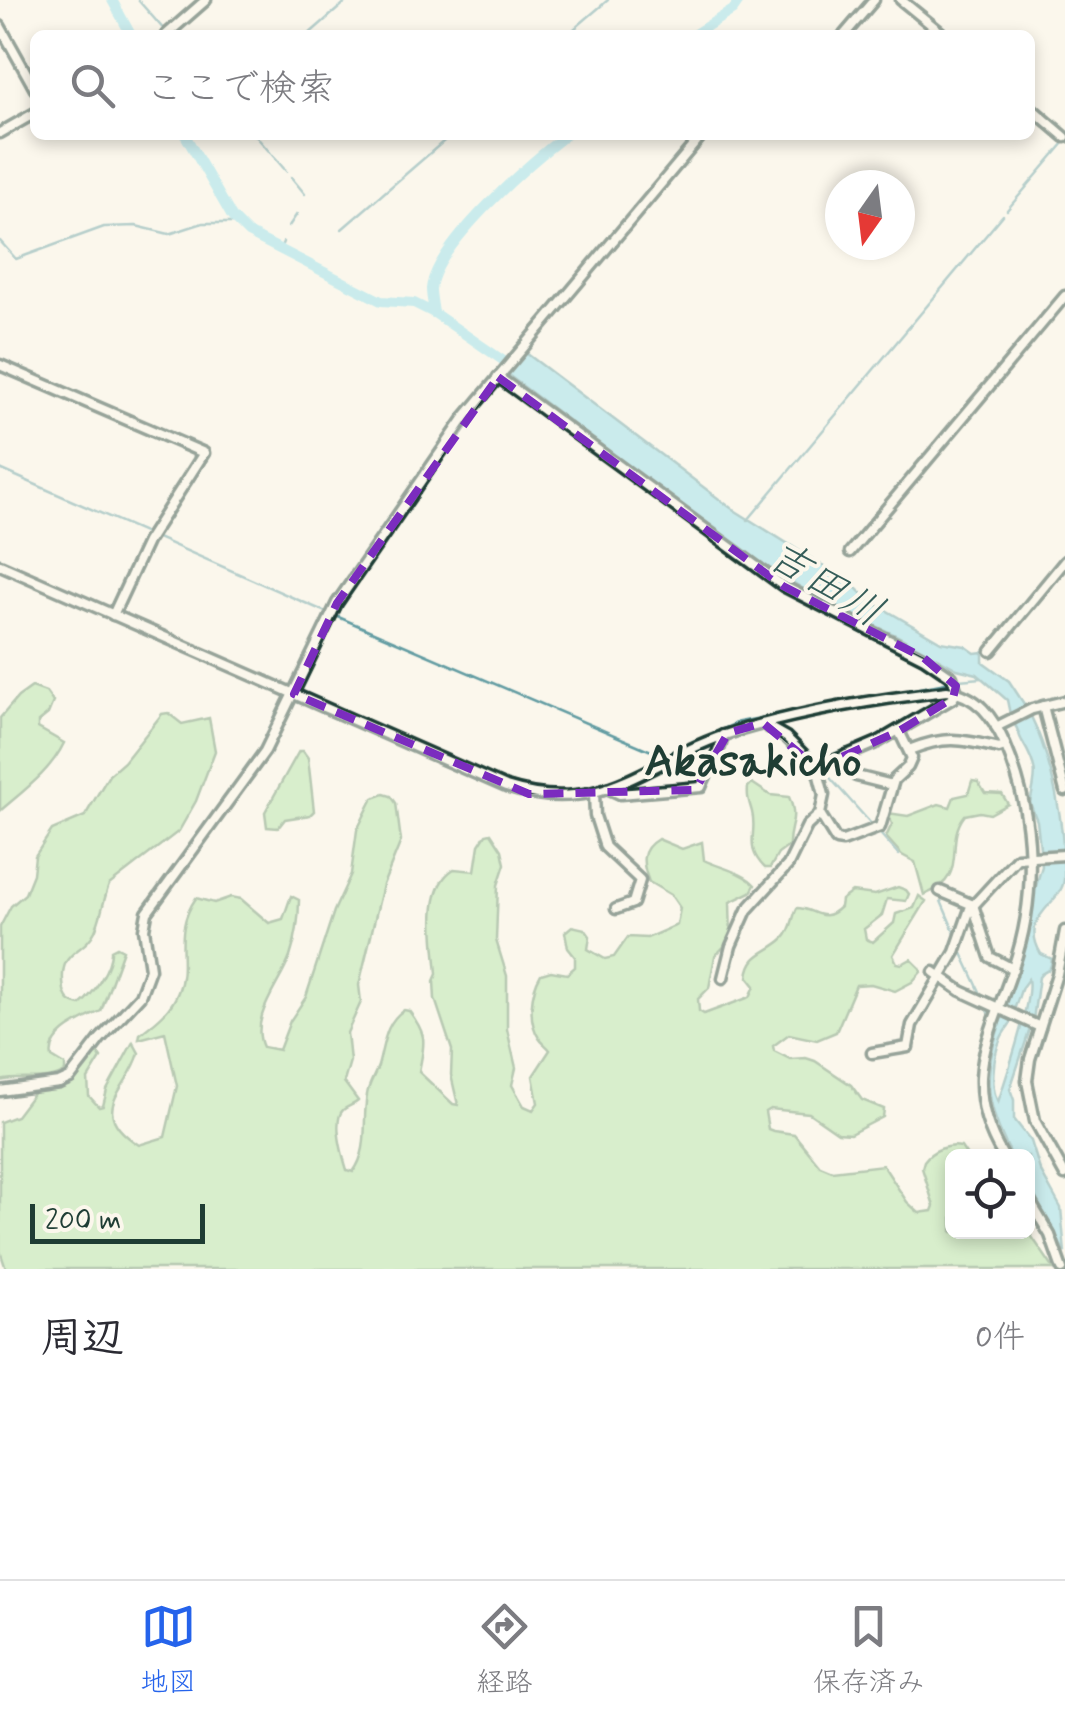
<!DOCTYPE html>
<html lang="ja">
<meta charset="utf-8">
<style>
body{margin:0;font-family:Mynerve,"Klee One",sans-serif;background:#f7f7f7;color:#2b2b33}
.controls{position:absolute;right:30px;bottom:30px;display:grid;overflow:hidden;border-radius:15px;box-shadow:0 5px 15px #0003}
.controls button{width:90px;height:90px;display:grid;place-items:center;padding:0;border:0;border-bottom:2px solid #e1e1e2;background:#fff;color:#2b2b33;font:50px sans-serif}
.compass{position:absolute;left:825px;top:170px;width:90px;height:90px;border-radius:50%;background:#fff;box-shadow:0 5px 15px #0003;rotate:194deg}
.scale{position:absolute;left:30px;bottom:25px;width:175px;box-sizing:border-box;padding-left:10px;border:5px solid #1f3d34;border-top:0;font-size:28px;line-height:35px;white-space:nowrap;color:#1f3d34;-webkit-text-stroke:8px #fbf7ec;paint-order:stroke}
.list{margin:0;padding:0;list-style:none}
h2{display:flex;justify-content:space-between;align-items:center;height:130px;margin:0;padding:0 40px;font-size:42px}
h2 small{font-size:32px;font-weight:400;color:#7c7c81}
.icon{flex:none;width:55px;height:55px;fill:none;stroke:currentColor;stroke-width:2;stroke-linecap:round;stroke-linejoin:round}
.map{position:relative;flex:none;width:1065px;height:1269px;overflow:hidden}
.search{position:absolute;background:#fff;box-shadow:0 5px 15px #0003;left:30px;right:30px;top:30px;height:110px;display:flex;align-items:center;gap:25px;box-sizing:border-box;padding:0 35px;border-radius:15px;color:#7c7c81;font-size:38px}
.sheet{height:310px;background:#fff}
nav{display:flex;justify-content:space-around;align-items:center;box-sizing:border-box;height:140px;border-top:2px solid #e1e1e2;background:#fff;font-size:28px;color:#7c7c81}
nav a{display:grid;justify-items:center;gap:5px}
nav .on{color:#2563eb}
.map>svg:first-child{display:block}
.green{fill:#ade2a4;stroke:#66906c;stroke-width:2.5}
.water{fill:#8edceb;stroke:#629ca2;stroke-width:2.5}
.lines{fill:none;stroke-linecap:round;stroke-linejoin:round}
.stream{stroke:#629ca2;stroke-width:2.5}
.river{stroke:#8edceb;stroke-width:10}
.minor-casing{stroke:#1f3d34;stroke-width:15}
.minor{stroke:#fbf7ec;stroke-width:8}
.marked{fill:none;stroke:#7b2cbf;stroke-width:8;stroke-dasharray:20 12;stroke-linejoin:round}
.labels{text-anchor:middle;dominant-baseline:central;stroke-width:8;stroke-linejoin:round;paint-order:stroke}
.water-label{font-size:42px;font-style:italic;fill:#355d59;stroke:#fbf7ec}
.quarter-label{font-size:45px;font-weight:bold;fill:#1f3d34;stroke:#fbf7ec}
</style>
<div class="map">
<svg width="1065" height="1269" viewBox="0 0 1065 1269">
<rect width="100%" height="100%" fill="#fbf7ec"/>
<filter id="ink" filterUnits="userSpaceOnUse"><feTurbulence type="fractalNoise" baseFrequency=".01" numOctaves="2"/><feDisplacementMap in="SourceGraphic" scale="20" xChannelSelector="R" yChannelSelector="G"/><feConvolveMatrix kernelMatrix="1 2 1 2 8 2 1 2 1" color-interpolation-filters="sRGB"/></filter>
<g filter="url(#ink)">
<g class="green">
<path d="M32,687l14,5 7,10 -5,12 -10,8v6l26,15c-13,28 -41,48 -64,68v-93l18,-21z"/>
<path d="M168,713l14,11 27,-6 6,33 -19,50 -17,30 -70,54c-6,16 -7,30 -14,46 -12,25 -38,17 -31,59 2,10 7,13 16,15 14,-11 32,-39 31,-55l6,-3 6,3 -22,61c-18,9 -54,23 -49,46l13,8v7c-21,12 -42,3 -65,9v-154l11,-21 14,-12 8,-20 2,-18 17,-26 33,-14 24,-41 15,-13 38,-48z"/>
<path d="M299,751h4l5,7 6,53 -4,4 -25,4 -7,9 -11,-1 -2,-15z"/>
<path d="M972,781l6,1 7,11 17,1 6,10 -18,10 -10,-2 -15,3c-23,29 7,61 -41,80l-9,-33 -13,-7 -16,-18 6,-13 -4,-11 20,3 31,-12 11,3 4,-10 14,-3z"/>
<path d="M752,783l18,12 19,2c10,23 -1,29 0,49l-11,8 -8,14h-5c-22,-22 -7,-33 -13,-56 -3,-11 -5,-14 -4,-25z"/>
<path d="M384,794l7,2 5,7 5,38 -18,44 -24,100 2,17 -14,31 3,28 -6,21 14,19c-4,4 -10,5 -15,9 -11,11 0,47 4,60l6,2c17,-23 9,-51 14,-77 1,-10 8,-20 11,-29 6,-20 6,-43 26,-56l5,1c20,26 15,32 10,61l34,32 5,1 -7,-30 1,-25 -17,-51 -1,-18 3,-7c-2,-30 -14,-86 17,-105l21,2 4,-26 7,-11 5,-1 11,17 3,14 -7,21 -2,55 11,36v53l9,39 -4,17 12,21 9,4 5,-7 -5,-27 17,-26c-3,-4 -8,-7 -11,-12 -12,-18 -8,-47 2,-64l10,-3 16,3 8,-7v-10l-7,-9 -3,-16 7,-6 13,3 5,7 -2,13 17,10 9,-2 14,-20 19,1 30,-13 3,-17 -9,-13 -22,-13c-7,-18 -10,-32 9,-43l24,10 20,-7 2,18c16,8 40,12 51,25l-4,7 -21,10 1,37 -16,17 -6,32 -11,11 1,12 5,3 46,-17 5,-11 -7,-9c2,-25 21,-24 36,-39 8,-8 8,-20 13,-30 17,0 25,17 43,-1l1,-7 11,-8 23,3 23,-8 8,3 3,4 -3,7 -19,-2 -5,16 -18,14 2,10 7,3 21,-19 2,-9 18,-6 5,-12 7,5 -33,54 4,8 5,1 9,-5 9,9 1,4 -9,10 -17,9 -24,-7 -15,1 -20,47 -19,8 -28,-6 -16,12 1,5 16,8 16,-1 9,3 36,24 11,15 22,9 -1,8 -33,17 -12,-1 -29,-20 -39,-4 -5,3 3,17 5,2 21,3 26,32 12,5 51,-6 24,37 12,11 13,-2 2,-5 -12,-38 2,-7c8,-11 24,-17 37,-14l6,9h-15v76l76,-1 26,38h-1048l-6,-18v-129l16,-6 19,-25c50,-5 34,-8 62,-39l4,6 -13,21 1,17 10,11 4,-1 4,-16 26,-48 6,11c-10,37 -55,57 0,92l26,-8 12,-51 -12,-54 -26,7 1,-5c15,-12 31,-23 38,-42 13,-30 -7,-58 18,-94l18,5 17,-6 10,2 28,24 14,-4 8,-23 8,4c0,19 -3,39 -9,57 -10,28 -41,61 -27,90l16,3 11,-29 16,-24 28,-86 17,-37 6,-44 16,-32z"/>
</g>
<g class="water">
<path d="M522,350l209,158 121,76 15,15 74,43 24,4 10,7 8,-1v10l26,19 19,29 -17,9 -4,-19 -30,-26 -20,-5 -59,-33 -72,-33 -84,-52 -238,-179z"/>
<path d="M1029,712c24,49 36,113 35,167 -2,26 -46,36 -23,75l11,5c-2,17 -6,8 -13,18l-6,43 -23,69 4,11v19l17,22 9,29 21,38 4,45 -37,-70v-27h-16c-32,-59 -27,-88 -8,-145l10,7c-4,7 -10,13 -13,20 -8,18 -11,49 -3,64 8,-24 35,-103 30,-123l-6,8 -9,26 -8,-4 17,-53 9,-53 11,-37 -5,-45 -7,-18c7,-29 8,-35 -8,-62 -5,-9 -3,-14 -11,-20z"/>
</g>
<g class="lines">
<g class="stream">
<path d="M138,0l28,32"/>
<path d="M308,35l40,-35"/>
<path d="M567,35l41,-35"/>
<path d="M255,135l31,36"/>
<path d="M291,177l14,17"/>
<path d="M1007,210l57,-67"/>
<path d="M289,226l8,-12"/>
<path d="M342,229l109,-94"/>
<path d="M0,241l16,18 88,-32 32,-1 33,8 34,-11h34"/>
<path d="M280,249l3,-7"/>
<path d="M0,469l328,144"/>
<path d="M748,520l255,-305"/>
<path d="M336,616l327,140 76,-34 212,-40"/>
<path d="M982,653l76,-89"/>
<path d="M959,680l23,-2"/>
<path d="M823,770l76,85"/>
<path d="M941,901l15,35"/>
<path d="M960,949l22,47"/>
<path d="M987,1008l4,9"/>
</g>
<g class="river">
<path d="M112,0l19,35"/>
<path d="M693,35l40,-25 7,-10"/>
<path d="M185,135l47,82 16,16 133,68 33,2 20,10 80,55"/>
<path d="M434,313c-1,-8 -3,-17 -3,-24 4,-44 101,-128 135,-154"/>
</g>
<g class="minor-casing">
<g id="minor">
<path d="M901,0l43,35"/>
<path d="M0,26l35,63"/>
<path d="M166,35l40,-35"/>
<path d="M844,35l30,-35"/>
<path d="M1030,107l35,30"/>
<path d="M0,133l35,-20"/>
<path d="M0,365l204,88 -57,89 -34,73"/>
<path d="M498,377l285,209 141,72 28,19 5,15"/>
<path d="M850,552l215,-256"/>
<path d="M0,565l506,222c101,32 143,-30 231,-56 67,-20 140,-32 210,-40 31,4 46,26 58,53 30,70 33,152 8,224 -11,35 -30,71 -32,109 -1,28 8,56 22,79"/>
<path d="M991,651l74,-90"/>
<path d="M1043,706l22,85"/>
<path d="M763,724l23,13 31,31 61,-26 75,-44 4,-6"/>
<path d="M996,727l36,-18 33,-8"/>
<path d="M909,750c37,-15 52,-11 90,-2l6,-2"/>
<path d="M846,755l10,21 36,9"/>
<path d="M817,768l7,27 -4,19 16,26 7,1 37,-14 14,-47 14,-13 4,-9 -13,-27"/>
<path d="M607,788l13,6 81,-7c6,-16 21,-38 22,-52"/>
<path d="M594,793l1,23 10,31 35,33 -7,23 -17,6"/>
<path d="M940,891l33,14 17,52 23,12"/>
<path d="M1065,931l-8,43 -27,85 -3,22 8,40 30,54"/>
<path d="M934,972l27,19 79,36"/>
<path d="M723,978l8,-32 16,-36 41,-45 19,-39 13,-12"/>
<path d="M872,1053l36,-6 4,-22 43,-73 15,-43 47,-51 48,-3"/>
<path d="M0,1091l59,-8 11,-5 30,-39 40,-43 10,-27 -6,-40 3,-16 118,-162 72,-148 128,-186 237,-282"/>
<path d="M1028,1198l22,37 12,34"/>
</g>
</g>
<use href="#minor" class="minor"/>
</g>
</g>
<path d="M0 0H1065V1269H0ZM498,377l285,209 141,72 32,28 -3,12 -54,33 -82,37 -54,-45 -35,10 -33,57 -166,4 -235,-100 43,-91z" fill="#fbf7ec" fill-opacity=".55" fill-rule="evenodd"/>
<path class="marked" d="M498,377l285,209 141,72 32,28 -3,12 -54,33 -82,37 -54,-45 -35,10 -33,57 -166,4 -235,-100 43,-91z"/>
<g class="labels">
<g class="water-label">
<text transform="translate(825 585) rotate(31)">吉田川</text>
</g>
<g class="quarter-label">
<text x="753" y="762">Akasakicho</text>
</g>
</g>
</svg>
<div class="controls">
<button><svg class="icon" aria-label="locate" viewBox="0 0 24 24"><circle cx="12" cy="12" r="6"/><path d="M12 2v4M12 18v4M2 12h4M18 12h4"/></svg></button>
</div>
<svg class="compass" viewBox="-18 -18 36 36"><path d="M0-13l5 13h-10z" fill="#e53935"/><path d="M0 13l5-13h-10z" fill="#7c7c81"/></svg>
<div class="scale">200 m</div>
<div class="search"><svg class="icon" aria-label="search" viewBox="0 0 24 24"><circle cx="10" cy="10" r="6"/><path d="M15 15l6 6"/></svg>ここで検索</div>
</div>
<section class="sheet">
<h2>周辺<small>0件</small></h2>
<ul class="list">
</ul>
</section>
<nav>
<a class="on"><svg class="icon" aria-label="map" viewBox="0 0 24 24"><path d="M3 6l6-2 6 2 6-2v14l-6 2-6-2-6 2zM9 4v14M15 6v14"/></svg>地図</a>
<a><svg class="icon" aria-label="directions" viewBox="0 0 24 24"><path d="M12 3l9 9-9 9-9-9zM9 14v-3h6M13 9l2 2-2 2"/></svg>経路</a>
<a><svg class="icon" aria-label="saved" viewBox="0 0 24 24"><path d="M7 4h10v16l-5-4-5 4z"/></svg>保存済み</a>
</nav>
